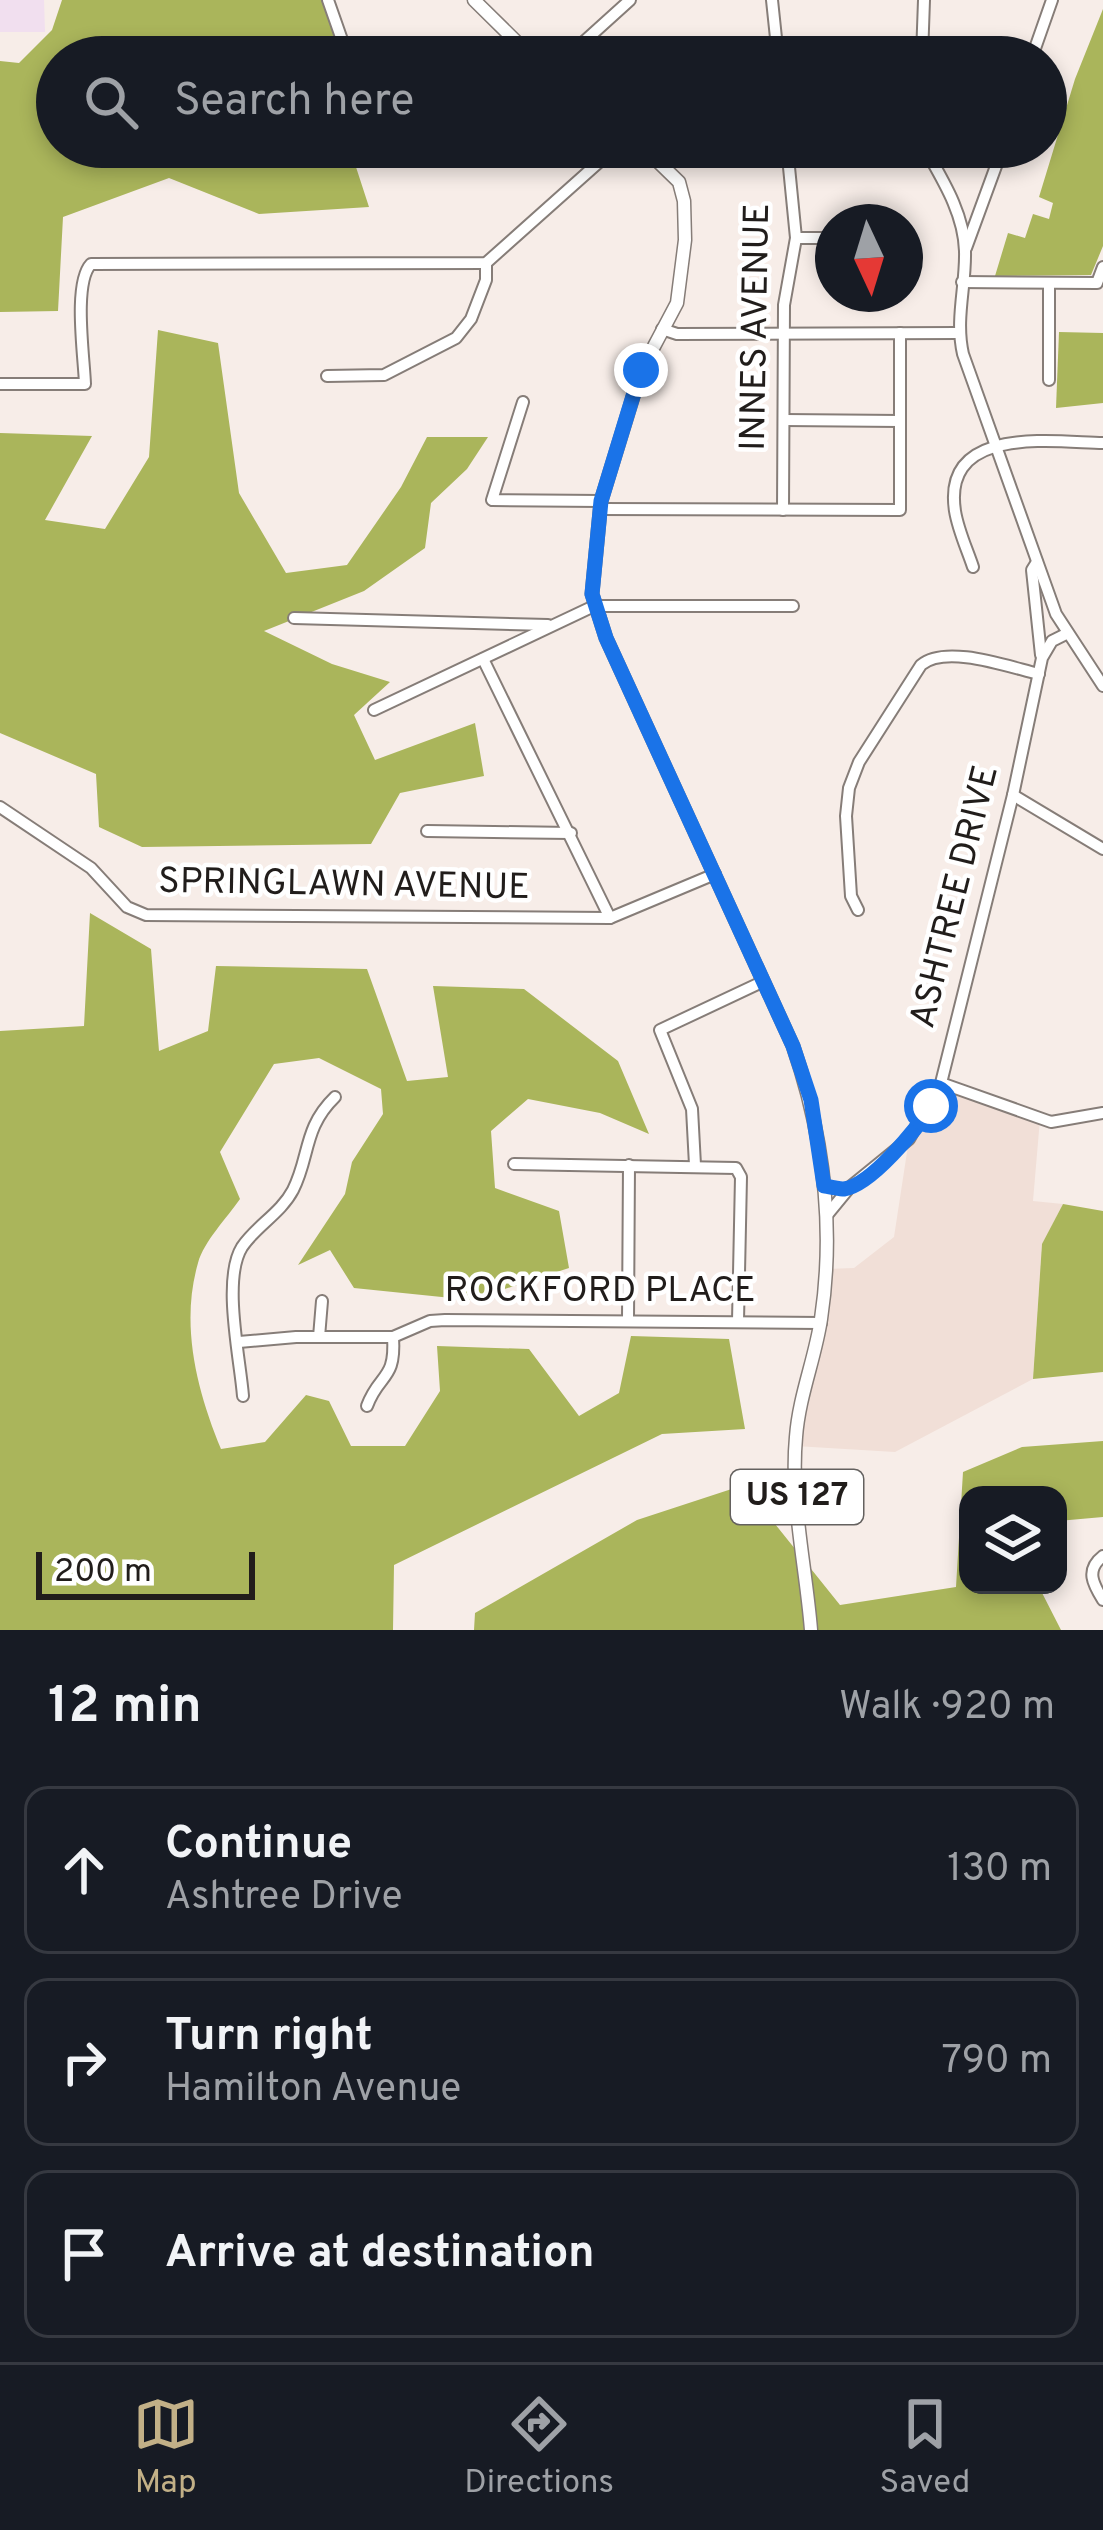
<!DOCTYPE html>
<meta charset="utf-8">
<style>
body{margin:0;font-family:Overpass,sans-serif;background:#242831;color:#f1f3f6}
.controls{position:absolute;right:36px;bottom:36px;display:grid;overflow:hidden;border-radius:24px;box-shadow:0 6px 18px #0003}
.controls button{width:108px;height:108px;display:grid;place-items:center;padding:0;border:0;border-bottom:3px solid #363941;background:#171b24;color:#f1f3f6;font:60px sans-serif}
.compass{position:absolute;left:815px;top:204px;width:108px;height:108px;border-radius:50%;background:#171b24;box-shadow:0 6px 18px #0003;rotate:176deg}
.scale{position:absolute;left:36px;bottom:30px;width:219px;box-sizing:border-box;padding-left:12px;border:6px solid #211d1b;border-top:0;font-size:33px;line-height:42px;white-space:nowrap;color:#211d1b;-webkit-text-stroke:9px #fff;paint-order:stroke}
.stop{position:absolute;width:36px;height:36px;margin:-27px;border:9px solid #1a73e8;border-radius:50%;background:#fff}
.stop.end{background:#1a73e8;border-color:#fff;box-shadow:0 3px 12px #0008}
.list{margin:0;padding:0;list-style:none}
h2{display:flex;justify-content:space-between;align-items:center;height:156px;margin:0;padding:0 48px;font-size:51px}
h2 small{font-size:39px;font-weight:400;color:#9ea1a6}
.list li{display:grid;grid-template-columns:78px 1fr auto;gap:36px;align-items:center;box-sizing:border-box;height:168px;margin:0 24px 24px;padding:0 24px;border:3px solid #363941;border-radius:24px}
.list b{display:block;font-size:45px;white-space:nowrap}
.list p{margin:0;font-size:39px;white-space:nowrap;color:#9ea1a6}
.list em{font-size:39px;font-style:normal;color:#9ea1a6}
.icon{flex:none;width:66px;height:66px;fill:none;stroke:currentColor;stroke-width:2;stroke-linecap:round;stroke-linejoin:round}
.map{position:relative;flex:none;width:1103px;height:1630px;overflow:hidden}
.search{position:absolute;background:#171b24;box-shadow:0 6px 18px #0003;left:36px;right:36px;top:36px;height:132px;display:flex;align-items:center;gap:30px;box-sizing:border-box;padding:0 42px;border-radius:66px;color:#9ea1a6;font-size:45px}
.sheet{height:732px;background:#171b24}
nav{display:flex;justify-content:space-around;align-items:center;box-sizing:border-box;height:168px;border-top:3px solid #363941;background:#171b24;font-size:33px;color:#9ea1a6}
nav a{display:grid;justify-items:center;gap:6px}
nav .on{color:#c2b087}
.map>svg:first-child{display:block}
.built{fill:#f1dfd7}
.education{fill:#f1dfef}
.forest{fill:#aab55b}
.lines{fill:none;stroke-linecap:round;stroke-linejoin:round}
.minor-casing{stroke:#867d78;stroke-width:14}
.major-casing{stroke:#867d78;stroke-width:15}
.minor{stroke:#fff;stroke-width:10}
.major{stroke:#fff;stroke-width:12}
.route{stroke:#1a73e8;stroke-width:15}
.labels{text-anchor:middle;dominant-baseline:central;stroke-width:9;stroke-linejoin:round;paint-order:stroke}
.shield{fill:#fff;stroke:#64615f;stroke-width:3}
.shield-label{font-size:33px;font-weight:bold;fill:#211d1b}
.street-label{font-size:36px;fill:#211d1b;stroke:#fff}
</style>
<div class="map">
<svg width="1103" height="1630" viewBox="0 0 1103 1630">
<rect width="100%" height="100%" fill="#f7ede8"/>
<path class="built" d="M941,1083l99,36 -7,82 30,3 -21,41 -9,134 -138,73 -100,-6 31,-177 28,-1 40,-31 15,-98z"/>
<path class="education" d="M0,0h44l1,32h-45z"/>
<g class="forest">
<path d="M62,0h265l22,57h-292v90h309l-11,17 14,43 -110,7 -90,-36 -106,39 -5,94 -58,1v-251l19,2 33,-33z"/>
<path d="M1103,9v237l-12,29 -96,1 13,-43 17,5 8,-24 16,5 4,-16 -14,-6 36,-118z"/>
<path d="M158,330l60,13 21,150 47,80 61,-8 54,-78 26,-50h61l-21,32 -36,34 -6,45 -61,43 -100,40 68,33 58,18 -36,33 21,45 100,-37 9,53 -84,17 -29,51 -229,3 -43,-20 -3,-53 -96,-41v-300l92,3 -47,84 60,9 44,-72z"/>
<path d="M1059,332l44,1v70l-47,5z"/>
<path d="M90,913l61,36 8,102 49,-20 8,-65 151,3 40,112 41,-4 -15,-91 91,3 94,72 31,73 -49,-21 -72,-14 -37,32 4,57 64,23 10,57 -98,32 -117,-12 -24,-38 -32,15 47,-71 7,-32 31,-48 -2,-25 -62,-31 -45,6 -54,88 20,47c-13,19 -36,42 -42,64 -18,62 -1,128 23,186l44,-7 41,-47 23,6 22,45h54l35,-55 -3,-45 92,3 50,67 40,-23 12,-57 98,3 16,90 -83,5 -268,131 -1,65h-393v-599l84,-5z"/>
<path d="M1063,1204l40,7v161l-70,7 9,-135z"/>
<path d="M1103,1441v76l-45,4v-26h-90v90h70l23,45h-587l1,-17 162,-93 116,-38 14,32 73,91 116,-18 7,-115 59,-25z"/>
</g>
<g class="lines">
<g class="minor-casing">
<g id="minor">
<path d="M328,0l20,57"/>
<path d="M772,0l6,57"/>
<path d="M567,57l63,-57"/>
<path d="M922,57l2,-57"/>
<path d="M1032,57l20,-57"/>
<path d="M924,147c18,32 40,66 41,104 1,35 -10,68 -2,103l93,260 47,72"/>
<path d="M656,158l27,-11"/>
<path d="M796,238h37"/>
<path d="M966,248l37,-101"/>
<path d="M962,282l135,1 6,-16"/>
<path d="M662,329l15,5 281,-1"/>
<path d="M327,376l57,-1 72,-37 15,-19 15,-39v-17"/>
<path d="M1049,380v-97"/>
<path d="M0,384h85c-1,-28 -12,-101 6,-120l395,-1 130,-116"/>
<path d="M523,402l-31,98 109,1"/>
<path d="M784,420l116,1"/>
<path d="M600,509l300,1v-177"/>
<path d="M783,510l1,-205 12,-67 -9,-91"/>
<path d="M1037,562l-5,8 9,85"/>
<path d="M973,567c-6,-18 -15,-37 -18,-56 -13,-86 96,-69 148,-68"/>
<path d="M294,618l254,7"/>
<path d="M483,659l127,259"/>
<path d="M374,710l220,-104h199"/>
<path d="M1013,795l90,54"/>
<path d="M0,807l91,61 36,39 19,8 464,3 105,-44"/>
<path d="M427,831l144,2"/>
<path d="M858,910l-7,-14 -5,-80 3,-28 10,-26 62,-97c25,-21 88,2 118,9"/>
<path d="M941,1083l110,39 52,-9"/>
<path d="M514,1164l222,4 5,9 -3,144"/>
<path d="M695,1165l-3,-56 -32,-79 102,-48"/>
<path d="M827,1215l23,-28 59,-48 32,-56 72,-288 29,-137 10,-17 14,-7"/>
<path d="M628,1320l1,-155"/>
<path d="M319,1337l3,-36"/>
<path d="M239,1342l57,-5h97l37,-16 15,-1 376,3"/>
<path d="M243,1396c-3,-38 -21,-117 -1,-149 14,-21 39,-34 51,-57 17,-33 10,-62 42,-93"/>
<path d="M367,1406c12,-33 29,-25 26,-69"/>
<path d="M1103,1556c-18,14 -10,28 0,44"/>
</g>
</g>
<g class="major-casing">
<g id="major">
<path d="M474,0l58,57"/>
<path d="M643,147l36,35 5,19 1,39 -8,63 -36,68 -40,130 -9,93 14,44 187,408c30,88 42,180 28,273 -6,40 -22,77 -25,118 -6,63 10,130 15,193"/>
</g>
</g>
<use href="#minor" class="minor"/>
<use href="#major" class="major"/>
</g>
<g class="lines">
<path class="route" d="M641,370l-40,131 -9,93 14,44 187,408 18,54 13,86c2,0 17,3 20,3 27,-4 73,-60 87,-83"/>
</g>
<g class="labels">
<rect class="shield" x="731" y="1470" width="132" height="54" rx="9"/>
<g class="shield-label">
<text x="797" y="1497">US 127</text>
</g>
<g class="street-label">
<text transform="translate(757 327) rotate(-89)">INNES AVENUE</text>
<text transform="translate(344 886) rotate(1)">SPRINGLAWN AVENUE</text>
<text transform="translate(956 897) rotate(-76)">ASHTREE DRIVE</text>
<text x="600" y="1292">ROCKFORD PLACE</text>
</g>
</g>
</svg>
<div class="controls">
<button><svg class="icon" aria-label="layers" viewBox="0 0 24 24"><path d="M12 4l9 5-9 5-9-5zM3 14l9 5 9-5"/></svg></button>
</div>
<svg class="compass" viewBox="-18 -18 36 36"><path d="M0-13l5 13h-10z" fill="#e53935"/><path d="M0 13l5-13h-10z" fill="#9ea1a6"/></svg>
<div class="scale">200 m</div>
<div class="stop" style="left:931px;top:1106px"></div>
<div class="stop end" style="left:641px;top:370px"></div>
<div class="search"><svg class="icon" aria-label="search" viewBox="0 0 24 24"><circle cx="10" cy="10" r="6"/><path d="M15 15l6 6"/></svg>Search here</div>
</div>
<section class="sheet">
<h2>12 min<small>Walk · 920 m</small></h2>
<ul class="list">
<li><svg class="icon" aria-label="ahead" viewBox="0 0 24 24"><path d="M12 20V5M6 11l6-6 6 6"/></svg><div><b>Continue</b><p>Ashtree Drive</p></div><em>130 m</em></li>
<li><svg class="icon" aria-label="right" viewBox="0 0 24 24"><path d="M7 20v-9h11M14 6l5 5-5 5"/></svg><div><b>Turn right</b><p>Hamilton Avenue</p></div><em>790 m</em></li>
<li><svg class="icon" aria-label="arrive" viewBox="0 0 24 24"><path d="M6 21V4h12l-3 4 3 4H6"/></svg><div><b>Arrive at destination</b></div></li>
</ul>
</section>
<nav>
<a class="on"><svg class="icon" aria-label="map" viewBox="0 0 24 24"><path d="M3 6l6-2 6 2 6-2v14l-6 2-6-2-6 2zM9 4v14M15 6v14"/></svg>Map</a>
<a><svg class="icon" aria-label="directions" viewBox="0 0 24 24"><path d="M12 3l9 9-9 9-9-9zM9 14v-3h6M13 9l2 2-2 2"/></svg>Directions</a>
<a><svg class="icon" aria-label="saved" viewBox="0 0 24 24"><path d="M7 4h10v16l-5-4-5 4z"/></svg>Saved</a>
</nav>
